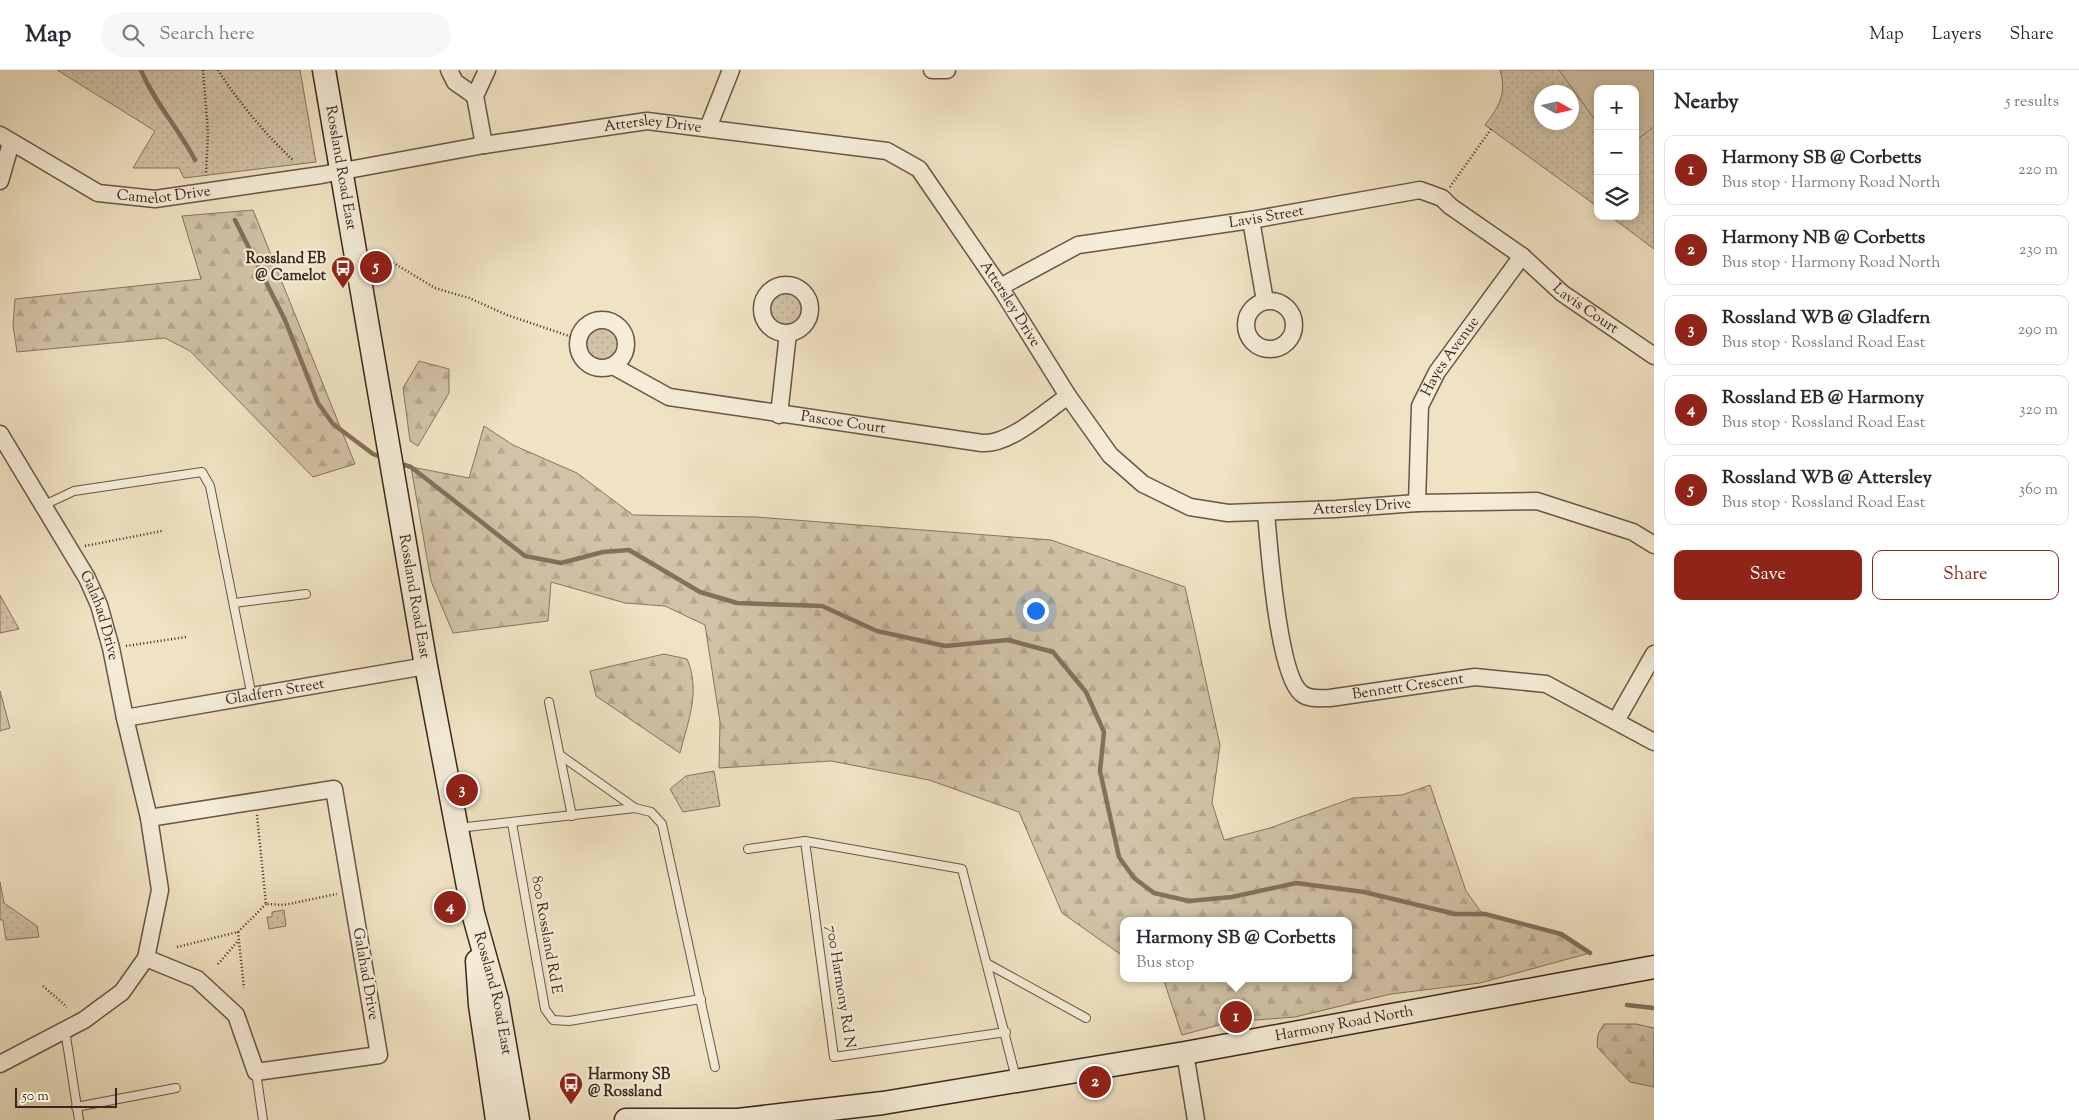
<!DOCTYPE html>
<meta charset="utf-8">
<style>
body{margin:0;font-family:"Sorts Mill Goudy",serif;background:#f7f7f7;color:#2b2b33}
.controls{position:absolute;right:15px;top:15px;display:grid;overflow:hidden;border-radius:10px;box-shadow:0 2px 12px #0003}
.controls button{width:45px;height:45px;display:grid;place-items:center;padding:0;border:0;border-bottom:1px solid #e1e1e2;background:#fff;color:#2b2b33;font:25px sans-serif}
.compass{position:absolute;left:1534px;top:15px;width:45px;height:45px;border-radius:50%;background:#fff;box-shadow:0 2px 12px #0003;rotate:98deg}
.scale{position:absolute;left:15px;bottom:12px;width:102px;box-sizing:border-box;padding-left:5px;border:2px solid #3a271e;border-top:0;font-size:14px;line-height:18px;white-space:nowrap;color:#3a271e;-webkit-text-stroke:4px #f5edd8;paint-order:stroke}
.you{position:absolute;left:1035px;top:540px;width:18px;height:18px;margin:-12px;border:4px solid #fff;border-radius:50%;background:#1a73e8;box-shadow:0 0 0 8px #1a73e833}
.badge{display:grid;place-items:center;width:32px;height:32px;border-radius:50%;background:#8f2418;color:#fff;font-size:16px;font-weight:700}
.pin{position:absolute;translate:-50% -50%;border:2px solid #fff;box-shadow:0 1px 5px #0006}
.popup{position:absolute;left:1120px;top:847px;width:232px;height:65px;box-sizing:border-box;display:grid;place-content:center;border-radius:10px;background:#fff;filter:drop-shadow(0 1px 4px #0005);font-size:16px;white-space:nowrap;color:#7c7c81}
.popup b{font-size:19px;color:#2b2b33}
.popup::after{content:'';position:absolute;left:50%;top:100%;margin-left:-10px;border:10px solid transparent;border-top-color:#fff}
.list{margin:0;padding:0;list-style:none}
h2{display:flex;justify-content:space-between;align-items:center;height:65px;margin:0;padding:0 20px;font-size:21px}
h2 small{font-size:16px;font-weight:400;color:#7c7c81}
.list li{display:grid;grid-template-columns:32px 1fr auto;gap:15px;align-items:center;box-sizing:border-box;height:70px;margin:0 10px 10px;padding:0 10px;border:1px solid #e1e1e2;border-radius:10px}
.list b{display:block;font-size:19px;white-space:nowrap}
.list p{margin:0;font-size:16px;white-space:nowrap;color:#7c7c81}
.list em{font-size:16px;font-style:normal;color:#7c7c81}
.actions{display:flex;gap:10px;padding:15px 20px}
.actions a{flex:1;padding:11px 0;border:1px solid #8f2418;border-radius:10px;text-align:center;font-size:18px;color:#8f2418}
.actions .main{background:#8f2418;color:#fff}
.icon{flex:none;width:28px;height:28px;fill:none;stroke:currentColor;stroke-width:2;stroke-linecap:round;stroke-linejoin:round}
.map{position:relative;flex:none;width:1654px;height:1050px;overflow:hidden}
header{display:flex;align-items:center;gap:30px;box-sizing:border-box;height:70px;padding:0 25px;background:#fff;border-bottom:1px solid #e1e1e2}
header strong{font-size:24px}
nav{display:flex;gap:28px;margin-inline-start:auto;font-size:18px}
.search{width:350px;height:45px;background:#f7f7f7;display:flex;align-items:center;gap:12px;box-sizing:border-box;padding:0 18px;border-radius:28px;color:#7c7c81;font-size:19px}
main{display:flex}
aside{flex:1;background:#fff}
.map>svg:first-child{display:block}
.grass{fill:url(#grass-dots);stroke:#867562;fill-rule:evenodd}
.forest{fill:url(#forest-firs);stroke:#867562}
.pitch{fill:#d1c3a7;stroke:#867562}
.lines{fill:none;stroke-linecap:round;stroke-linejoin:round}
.stream{stroke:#82715f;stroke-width:4.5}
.service-casing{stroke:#685647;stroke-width:10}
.minor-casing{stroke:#685647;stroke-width:19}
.secondary-casing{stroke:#3a271e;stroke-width:25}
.path{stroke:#3a271e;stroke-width:2.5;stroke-dasharray:1 2.5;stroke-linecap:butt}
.service{stroke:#f5edd8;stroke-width:8}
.minor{stroke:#f5edd8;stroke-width:16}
.secondary{stroke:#f5edd8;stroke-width:22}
.labels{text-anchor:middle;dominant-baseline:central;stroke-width:4.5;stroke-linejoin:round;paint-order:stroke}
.street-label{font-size:15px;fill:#3a271e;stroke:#f5edd8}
.poi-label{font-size:15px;font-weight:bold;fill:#3a271e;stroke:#f5edd8;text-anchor:end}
</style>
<header>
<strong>Map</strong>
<div class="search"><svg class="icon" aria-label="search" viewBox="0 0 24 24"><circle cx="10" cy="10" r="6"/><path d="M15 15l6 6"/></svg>Search here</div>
<nav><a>Map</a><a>Layers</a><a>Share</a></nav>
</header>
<main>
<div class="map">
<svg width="1654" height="1050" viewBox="0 0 1654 1050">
<defs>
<pattern id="grass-dots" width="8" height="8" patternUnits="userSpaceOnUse" patternTransform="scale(1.25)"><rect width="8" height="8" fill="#d1c3a7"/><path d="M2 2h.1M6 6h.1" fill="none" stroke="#b4a88f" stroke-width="1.8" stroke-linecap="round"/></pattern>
<pattern id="forest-firs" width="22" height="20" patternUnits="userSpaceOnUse" patternTransform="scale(1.25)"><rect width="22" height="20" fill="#d1c3a7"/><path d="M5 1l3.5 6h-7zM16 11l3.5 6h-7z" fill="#b4a88f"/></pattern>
</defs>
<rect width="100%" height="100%" fill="#f0e3c3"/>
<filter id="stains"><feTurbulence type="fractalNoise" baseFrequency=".004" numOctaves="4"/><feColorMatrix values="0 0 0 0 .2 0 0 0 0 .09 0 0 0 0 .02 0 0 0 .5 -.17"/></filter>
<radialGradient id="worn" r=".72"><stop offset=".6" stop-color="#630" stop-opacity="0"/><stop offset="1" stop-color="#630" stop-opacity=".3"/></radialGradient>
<g class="grass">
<path d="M57,0h243l16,92 -132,16 -5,-10h-46l22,-37z"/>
<path d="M1500,0h154v179l-44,-33h25v-127h-37v118l-113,-82c14,-19 22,-30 15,-55zM1542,22h30v30h-30z"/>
<circle cx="786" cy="239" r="17"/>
<circle cx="601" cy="274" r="17"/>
<path d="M0,525l19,34 -19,4z"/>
<path d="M714,701l6,35 -37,6 -13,-23 16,-13z"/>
<path d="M0,812l4,21 33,23 2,11 -33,3 -3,-20h-3z"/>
<path d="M284,840l2,16 -17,3 -2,-12h5v-5z"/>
</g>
<g class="forest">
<path d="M253,140l102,254 -42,13 -123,-126 -25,-13 -148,14 -4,-26 2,-27 186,-20 -19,-63z"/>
<path d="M419,291l30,8v24l-31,53 -8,-5 -7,-53z"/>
<path d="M484,356l29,19 64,28 56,42 123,2 295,23 134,47 35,158 -8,58 12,37 46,-12 83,-30 49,-3 28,-10 36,106 15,21 80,22 29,19 -110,30 -89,11 -96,23 -65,5 -48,13 -19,-57h185v-57h-224l-1,35 -61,-43 -43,-101 -90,-32 -98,-19 -112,7 1,-46 -15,-97 -40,-19 -40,-3 -74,-21 -3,39 -95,12 -22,-52 -20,-114 58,11z"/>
<path d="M664,584l23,5c14,32 1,62 -7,94l-84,-57 -6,-25z"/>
<path d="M1604,954h32l18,4v59l-24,-5 -33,-35 1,-13z"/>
</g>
<g class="pitch">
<path d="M1559,0h95v57l-19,14v-52h-37v35z"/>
<path d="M0,621l10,37 -10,3z"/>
</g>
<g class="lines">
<g class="stream">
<path d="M141,0c13,32 38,59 54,90"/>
<path d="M235,150l50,100 33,83 15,21 40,30 11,4"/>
<path d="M398,393l13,4 114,89 36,7 42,-11 26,-2 71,42 37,11 85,3 55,25 68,15 63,-6 45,12 33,40 18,40 -4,39 19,86 15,21 20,15 35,8 43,-4 64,-14 68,9 91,22h30l76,20 29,19"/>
<path d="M1627,935l27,3"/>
</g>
<g class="service-casing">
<g id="service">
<path d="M42,436l32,-15 128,-19 8,14 42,211"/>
<path d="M234,533l72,-9"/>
<path d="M549,632l23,114"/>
<path d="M560,685l75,53"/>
<path d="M512,753l33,186 8,11 16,1 132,-22"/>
<path d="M458,758l177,-20 16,4 11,12 53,243"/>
<path d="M805,771l29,216 172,-25"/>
<path d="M748,779l57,-8 157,28 54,209"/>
<path d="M988,894l98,54"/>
<path d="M65,960l14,90"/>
<path d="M256,1002l7,48"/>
<path d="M76,1037l100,-19"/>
</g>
</g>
<g class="minor-casing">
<g id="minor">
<path d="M449,0l6,12 20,14"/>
<path d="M932,0h15"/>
<path d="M708,58l23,-58"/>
<path id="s1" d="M0,65l98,58 57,6 166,-24 163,-30 163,-24 240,30 32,18 81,118 68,109 42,59 33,29 47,23 38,6 108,-4 81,-6 120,-2 96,31 21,13"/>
<path d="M484,75l-9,-49 12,-26"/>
<path d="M0,111l11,-38"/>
<path d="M1251,150l14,81"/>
<circle cx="786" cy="239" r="24"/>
<path id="s2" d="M1000,217l78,-42 173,-25 169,-30 22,8 8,8 72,50 40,37 92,63"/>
<circle cx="1270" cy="255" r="24"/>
<circle cx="602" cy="274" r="24"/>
<path id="s3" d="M613,296l56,31 313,46c27,2 63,-31 86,-47"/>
<path d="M779,345l9,-82"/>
<path id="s4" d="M0,364l87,144 12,27 12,43 14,70 24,100 11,72 -14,68 -24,34 -38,28 -84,44"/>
<path id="s5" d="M1417,433l3,-97 17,-34 85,-116"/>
<path id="s6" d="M1266,443c3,33 12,161 35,180 8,7 20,5 29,5l145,-21 71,7 108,58"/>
<path id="s7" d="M125,648l301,-52"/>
<path d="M1616,651l38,-67"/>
<path d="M146,888l51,21 39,36 20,57 123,-17 -45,-266 -185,29"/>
<path d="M1185,983l11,67"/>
</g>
</g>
<g class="secondary-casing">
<g id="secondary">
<path id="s8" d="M324,0l102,596 47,247 24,86 21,121"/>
<path d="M477,891l3,44 17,115"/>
<path id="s9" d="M626,1050h112l145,-17 302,-50 469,-86"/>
</g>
</g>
<g class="path">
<path d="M203,0l5,63 -2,40"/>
<path d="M218,0c21,33 47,64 76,91"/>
<path d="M1450,117l41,-58"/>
<path d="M387,189l48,29 34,10 38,17 71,24"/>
<path d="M85,476l77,-15"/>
<path d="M126,576l60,-9"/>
<path d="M257,745l9,89 18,1 53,-11"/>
<path d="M238,862l6,56"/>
<path d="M177,877l61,-15 28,-28"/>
<path d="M218,894l20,-23"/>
<path d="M43,916l24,21"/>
</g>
<use href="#service" class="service"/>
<use href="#minor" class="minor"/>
<use href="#secondary" class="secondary"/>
</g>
<defs>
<g id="bus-pin" transform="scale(1.25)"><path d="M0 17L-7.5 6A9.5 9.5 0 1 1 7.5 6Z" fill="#8f2418" stroke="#f5edd8"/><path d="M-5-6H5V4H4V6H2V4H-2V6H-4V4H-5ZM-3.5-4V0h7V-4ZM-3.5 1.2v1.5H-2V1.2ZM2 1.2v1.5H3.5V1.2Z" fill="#fff"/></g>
</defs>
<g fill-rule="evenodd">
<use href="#bus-pin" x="343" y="198"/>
<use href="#bus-pin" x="571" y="1014"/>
</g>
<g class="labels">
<g class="street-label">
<text stroke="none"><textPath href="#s1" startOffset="675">Attersley Drive</textPath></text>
<text stroke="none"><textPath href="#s8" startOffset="99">Rossland Road East</textPath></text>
<text stroke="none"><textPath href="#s1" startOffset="180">Camelot Drive</textPath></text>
<text stroke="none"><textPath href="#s2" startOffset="279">Lavis Street</textPath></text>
<text stroke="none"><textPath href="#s1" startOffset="1111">Attersley Drive</textPath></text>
<text stroke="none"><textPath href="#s2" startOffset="640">Lavis Court</textPath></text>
<text stroke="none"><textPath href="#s5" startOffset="155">Hayes Avenue</textPath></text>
<text stroke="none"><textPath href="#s3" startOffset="240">Pascoe Court</textPath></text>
<text stroke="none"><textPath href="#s1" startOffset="1561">Attersley Drive</textPath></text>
<text stroke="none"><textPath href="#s8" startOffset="534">Rossland Road East</textPath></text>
<text stroke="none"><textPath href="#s4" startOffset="208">Galahad Drive</textPath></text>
<text stroke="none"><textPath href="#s6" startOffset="294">Bennett Crescent</textPath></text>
<text stroke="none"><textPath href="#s7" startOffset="152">Gladfern Street</textPath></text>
<text transform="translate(546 865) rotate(80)">800 Rossland Rd E</text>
<text transform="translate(365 904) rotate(80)">Galahad Drive</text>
<text transform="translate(840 917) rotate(81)">700 Harmony Rd N</text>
<text stroke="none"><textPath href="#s8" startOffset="939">Rossland Road East</textPath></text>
<text stroke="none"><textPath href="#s9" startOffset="726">Harmony Road North</textPath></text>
</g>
<g class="poi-label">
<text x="326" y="189">Rossland EB<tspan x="326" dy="17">@ Camelot</tspan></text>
<text x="588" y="1005" text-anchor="start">Harmony SB<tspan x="588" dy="17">@ Rossland</tspan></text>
</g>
</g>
<rect width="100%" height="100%" filter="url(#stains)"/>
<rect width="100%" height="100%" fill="url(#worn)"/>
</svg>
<div class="controls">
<button>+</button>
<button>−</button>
<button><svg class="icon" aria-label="layers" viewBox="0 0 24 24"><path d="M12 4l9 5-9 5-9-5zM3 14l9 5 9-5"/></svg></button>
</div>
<svg class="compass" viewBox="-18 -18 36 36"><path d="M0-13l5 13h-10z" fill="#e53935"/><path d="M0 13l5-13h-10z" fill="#7c7c81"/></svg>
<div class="scale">50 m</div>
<div class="you"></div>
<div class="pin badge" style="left:1236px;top:947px">1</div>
<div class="popup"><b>Harmony SB @ Corbetts</b>Bus stop</div>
<div class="pin badge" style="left:1095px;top:1012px">2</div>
<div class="pin badge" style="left:462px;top:720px">3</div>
<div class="pin badge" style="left:450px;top:837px">4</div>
<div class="pin badge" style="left:376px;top:197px">5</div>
</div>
<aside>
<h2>Nearby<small>5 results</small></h2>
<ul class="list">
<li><span class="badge">1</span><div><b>Harmony SB @ Corbetts</b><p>Bus stop · Harmony Road North</p></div><em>220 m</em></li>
<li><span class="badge">2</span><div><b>Harmony NB @ Corbetts</b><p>Bus stop · Harmony Road North</p></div><em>230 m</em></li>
<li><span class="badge">3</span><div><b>Rossland WB @ Gladfern</b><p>Bus stop · Rossland Road East</p></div><em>290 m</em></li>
<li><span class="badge">4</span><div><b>Rossland EB @ Harmony</b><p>Bus stop · Rossland Road East</p></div><em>320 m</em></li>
<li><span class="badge">5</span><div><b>Rossland WB @ Attersley</b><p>Bus stop · Rossland Road East</p></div><em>360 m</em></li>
</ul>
<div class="actions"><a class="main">Save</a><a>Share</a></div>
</aside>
</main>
